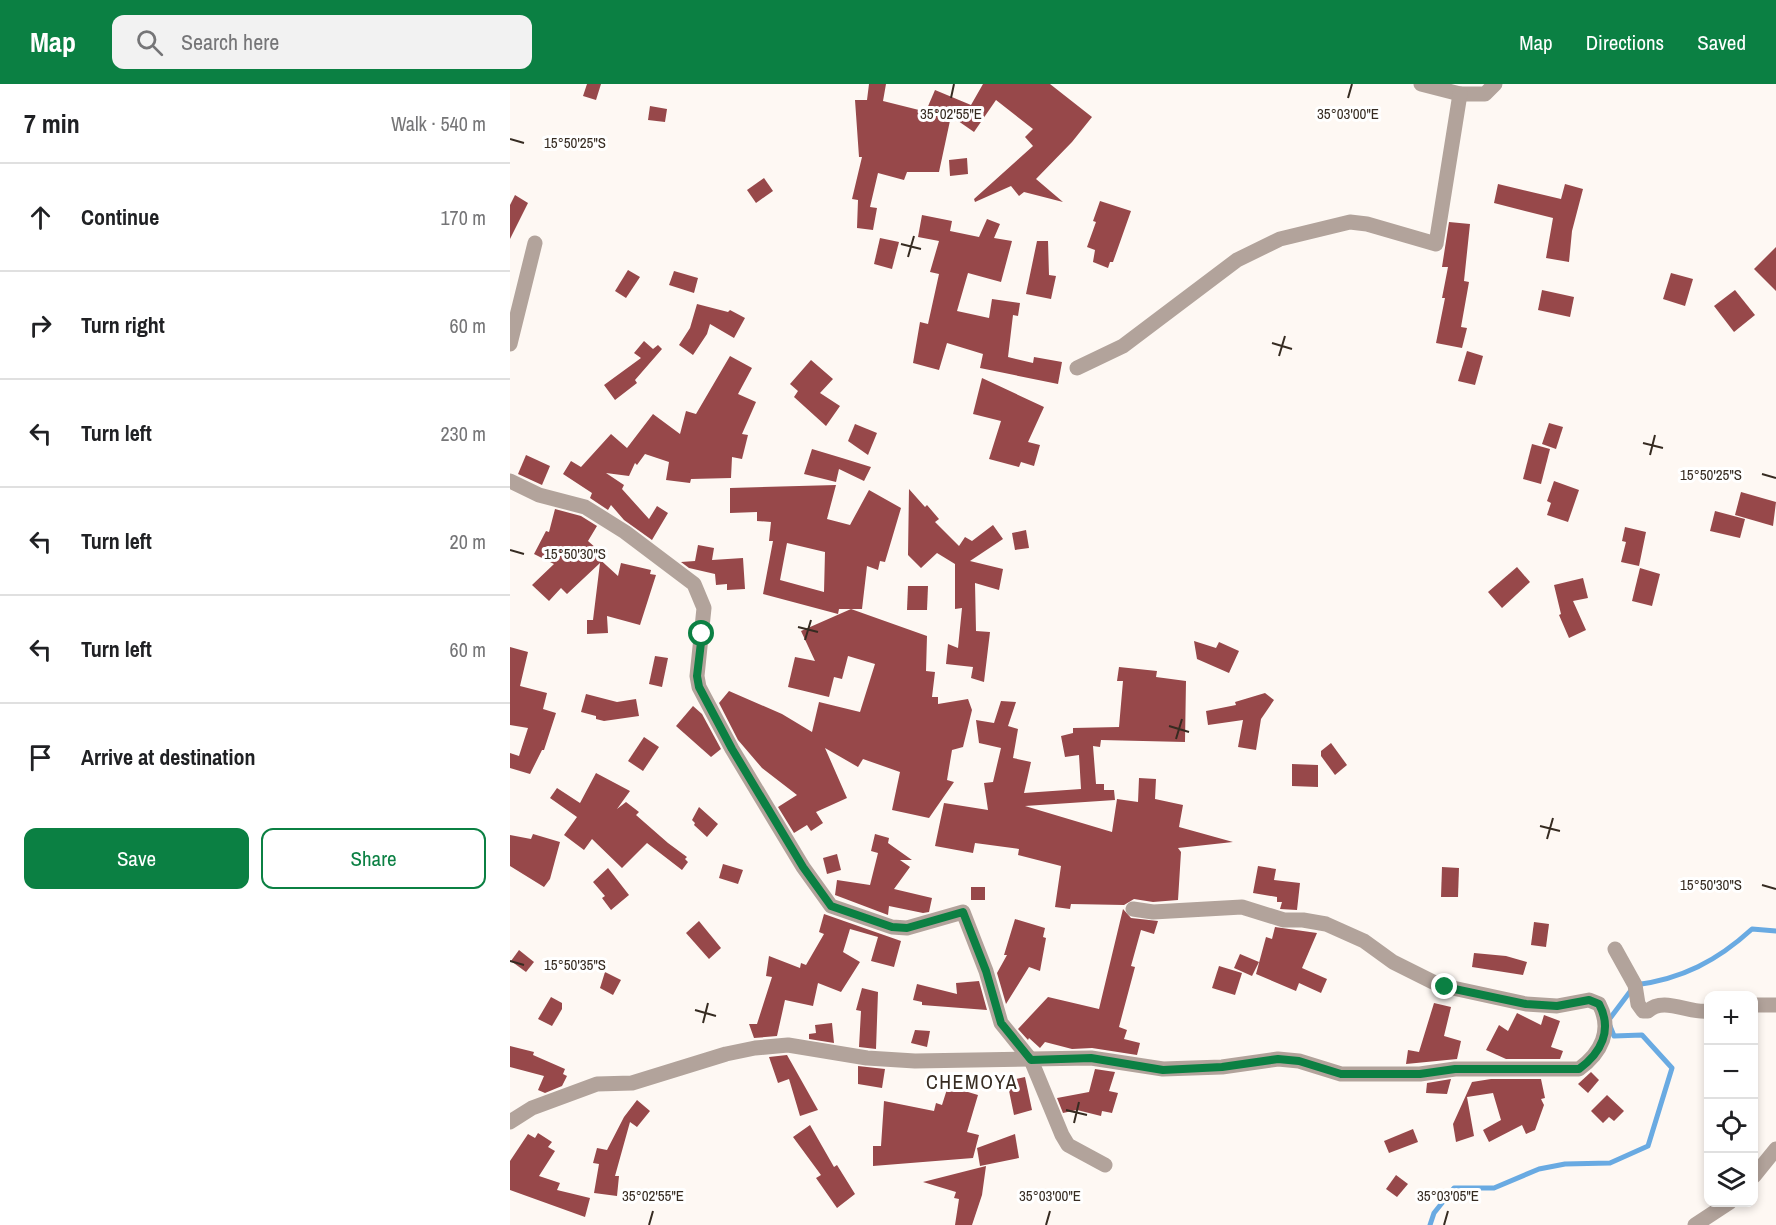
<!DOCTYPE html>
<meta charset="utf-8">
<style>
body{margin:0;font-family:"Archivo Narrow",sans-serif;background:#f2f2f2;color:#202124}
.controls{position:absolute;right:18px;bottom:18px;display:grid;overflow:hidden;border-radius:12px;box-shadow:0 3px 9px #0003}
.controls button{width:54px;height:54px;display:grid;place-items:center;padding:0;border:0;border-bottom:2px solid #e0e0e0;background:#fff;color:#202124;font:30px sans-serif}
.stop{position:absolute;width:18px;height:18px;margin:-14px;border:4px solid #0b8043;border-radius:50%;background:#fff}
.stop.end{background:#0b8043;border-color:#fff;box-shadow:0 2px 6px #0008}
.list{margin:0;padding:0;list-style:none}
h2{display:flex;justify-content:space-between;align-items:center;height:78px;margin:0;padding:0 24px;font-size:26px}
h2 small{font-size:20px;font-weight:400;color:#757577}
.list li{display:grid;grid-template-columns:39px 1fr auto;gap:18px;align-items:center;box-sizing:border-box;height:108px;padding:0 24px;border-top:2px solid #e0e0e0}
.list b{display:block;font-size:22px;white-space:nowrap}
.list em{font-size:20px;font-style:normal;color:#757577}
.actions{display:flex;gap:12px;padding:18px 24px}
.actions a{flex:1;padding:14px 0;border:2px solid #0b8043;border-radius:12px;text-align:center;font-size:21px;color:#0b8043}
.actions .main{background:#0b8043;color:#fff}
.icon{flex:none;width:33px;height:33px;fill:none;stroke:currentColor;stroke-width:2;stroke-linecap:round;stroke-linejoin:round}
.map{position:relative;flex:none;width:1266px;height:1141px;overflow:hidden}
header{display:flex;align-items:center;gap:36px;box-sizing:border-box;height:84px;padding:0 30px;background:#0b8043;color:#fff}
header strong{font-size:28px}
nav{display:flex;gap:33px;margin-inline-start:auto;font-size:21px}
.search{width:420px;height:54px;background:#f2f2f2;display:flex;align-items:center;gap:15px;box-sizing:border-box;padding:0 21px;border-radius:12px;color:#757577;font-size:22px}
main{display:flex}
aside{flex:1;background:#fff}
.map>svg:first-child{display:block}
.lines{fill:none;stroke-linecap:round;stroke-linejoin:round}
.stream{stroke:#69aae2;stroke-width:5}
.building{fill:#97484a;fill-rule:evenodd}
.street{stroke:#b2a39b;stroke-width:15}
.route{stroke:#0b8043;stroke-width:8}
.ticks{fill:none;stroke:#362b21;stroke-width:2}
.labels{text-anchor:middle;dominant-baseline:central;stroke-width:6;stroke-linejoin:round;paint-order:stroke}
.quarter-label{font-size:20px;letter-spacing:1.5px;fill:#362b21;stroke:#fff}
.ticks-label{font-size:15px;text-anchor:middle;fill:#362b21;stroke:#fff;stroke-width:6;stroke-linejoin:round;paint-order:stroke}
</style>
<header>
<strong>Map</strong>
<div class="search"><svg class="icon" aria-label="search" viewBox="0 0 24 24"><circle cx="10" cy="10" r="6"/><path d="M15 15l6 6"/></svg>Search here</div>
<nav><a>Map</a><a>Directions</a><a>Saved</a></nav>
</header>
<main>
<aside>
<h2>7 min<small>Walk · 540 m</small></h2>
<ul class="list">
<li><svg class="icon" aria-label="ahead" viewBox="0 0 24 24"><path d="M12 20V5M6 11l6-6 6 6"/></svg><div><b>Continue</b></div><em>170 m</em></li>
<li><svg class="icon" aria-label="right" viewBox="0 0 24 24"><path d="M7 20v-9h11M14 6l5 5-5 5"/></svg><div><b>Turn right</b></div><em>60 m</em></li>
<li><svg class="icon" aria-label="left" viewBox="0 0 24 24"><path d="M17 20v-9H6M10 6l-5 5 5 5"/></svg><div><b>Turn left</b></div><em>230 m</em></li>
<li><svg class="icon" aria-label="left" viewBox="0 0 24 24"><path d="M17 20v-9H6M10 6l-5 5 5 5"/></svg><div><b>Turn left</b></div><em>20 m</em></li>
<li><svg class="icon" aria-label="left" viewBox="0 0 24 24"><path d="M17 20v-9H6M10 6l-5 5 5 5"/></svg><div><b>Turn left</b></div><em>60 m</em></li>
<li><svg class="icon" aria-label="arrive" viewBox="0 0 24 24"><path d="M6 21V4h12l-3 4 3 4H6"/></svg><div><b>Arrive at destination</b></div></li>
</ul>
<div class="actions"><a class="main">Save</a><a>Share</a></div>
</aside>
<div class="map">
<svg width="1266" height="1141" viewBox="0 0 1266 1141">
<rect width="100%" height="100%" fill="#fef8f3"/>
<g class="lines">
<path class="stream" d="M920,1141l4,-12 20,-25h40l45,-19 26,-5 45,-1 38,-17 24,-78 -30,-33 -28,1 -6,-15 27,-36c47,-6 82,-24 117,-56l24,2"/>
</g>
<g class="building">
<path d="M77,0h14l-5,16 -13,-4z"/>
<path d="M359,0h17l-3,17 40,10h3l9,-21 36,15 12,-21h67l42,33 -20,25 -36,37 27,23 -39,-10 -5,4 -8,-10 -36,16 -1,-3 59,-53 -8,-9 8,-8 -37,-29 -22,32 -23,-16 -12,56h-32l-3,8 -26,-7 -8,34 7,1 -4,22 -16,-2 1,-28 -6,-1 10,-42h-3l-4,-57h12z"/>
<path d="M140,22l17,3 -2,13 -17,-2z"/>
<path d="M457,74l1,16 -18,2 -1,-16z"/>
<path d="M254,94l9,13 -17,12 -9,-13z"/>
<path d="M988,100l63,15 4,-15 18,5 -11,42 -3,31 -23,-4 7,-40 -59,-15z"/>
<path d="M5,111l13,8 -18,36v-34z"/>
<path d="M590,117l31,10 -18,51h-3l-2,6 -15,-6 2,-12 -8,-3 9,-25 -3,-1z"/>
<path d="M412,131l30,6 -2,10 29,6 8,-18 13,5 -6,14 18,3 -11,41 -33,-9 -11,38 32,7 3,-19 28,4 -2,13 -5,-1 -5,42 25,6 1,-6 28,5 -4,22 -78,-16 3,-14 -36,-11 -8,27 -26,-7 7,-41 8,2 11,-50 -9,-2 9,-31 -21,-4z"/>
<path d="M939,138l21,2 -6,57 5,1 -8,45 6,1 -5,20 -26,-5 9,-45h-3l6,-31h-6z"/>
<path d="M370,154l19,4 -7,27 -18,-5z"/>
<path d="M527,157h11l1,34 7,1 -5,23 -25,-5z"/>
<path d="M1266,163v44l-22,-22z"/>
<path d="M118,186l12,7 -14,21 -11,-7z"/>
<path d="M164,187l24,7 -4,15 -25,-8z"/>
<path d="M1161,189l22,6 -8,27 -22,-7z"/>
<path d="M1032,206l32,7 -4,20 -32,-7z"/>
<path d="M1225,206l20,25 -21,17 -20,-26z"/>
<path d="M187,220l31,8 2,-2 15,8 -11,20 -24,-14 -3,10 -14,21 -14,-10 11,-17z"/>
<path d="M134,257l9,8 5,-4 4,4 -27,31 2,3 -22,17 -11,-15 37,-27 -7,-5z"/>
<path d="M957,267l16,5 -8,29 -17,-4z"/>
<path d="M220,272l22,12 -14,26 18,8 -14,32 6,1 -6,24 -10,-2 -1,21 -40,1 -1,4 -24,-3 3,-18 -24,-8 -8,11 -2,-2 -6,13 -23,-3 18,12 -2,4 27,30 8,-13 11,7 -16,27 -28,-20 -13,-15 -3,5 -18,-12 2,-5 -29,-19 8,-13 10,6 30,-33 16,14 26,-34 27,20 6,-23 10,3z"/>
<path d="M301,276l22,19 -13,14 20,13 -14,20 -32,-29 4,-6 -8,-7z"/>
<path d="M472,294l62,29 -16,35 12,3 -6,21 -13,-4 -2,5 -30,-8 12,-38 -28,-7z"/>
<path d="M1039,339l14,4 -7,22 -14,-5z"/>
<path d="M345,340l22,9 -9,22 -20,-14z"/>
<path d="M1022,360l18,5 -9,35 -18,-5z"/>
<path d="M302,365l30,9 29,9 -7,14 -25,-12 -3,13 -32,-8z"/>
<path d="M16,371l24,11 -8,19 -24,-11z"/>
<path d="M1044,397l25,9 -11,32 -21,-7 4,-12 -4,-2z"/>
<path d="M326,401l-9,34 23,6 19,-35 32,18 -16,54 -5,-1 -2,9 -11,-4 -5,43h-23l-1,5 -75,-20 10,-53h-4l2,-19 -14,-1v-9l-27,1v-25zM277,459l38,9 -1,40 -44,-12z"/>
<path d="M399,405l16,18 2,-2 12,14 -4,3 24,24 6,-9 7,4 21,-16 10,14 -33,22 33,8 -4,21 -24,-7 1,48 14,1 -6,50 -13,-4 2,-11 -27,-3 2,-20 10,4 4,-40 -7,1v-45l-18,-11 -16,15 -13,-13z"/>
<path d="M1231,408l35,10 -3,24 -38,-11z"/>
<path d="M45,425l26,7 16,10 -9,15 9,8 -2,6 23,21 3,-13 30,7 -1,4 6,1 -16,50 -33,-9 1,17 -21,1v-14h6l7,-57 -33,31 -6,-6 -12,13 -17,-16 22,-21 -20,-10 12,-23 3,1z"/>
<path d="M1205,427l30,8 -5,19 -30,-7z"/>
<path d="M1115,443l21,5 -7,34 -18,-4 5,-20 -4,-1z"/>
<path d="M516,446l3,18 -14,2 -3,-17z"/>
<path d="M188,461l16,3 -2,12 31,-2 2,31 -18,1v-6l-11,1 -1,-11 -26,-6 -8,-6 14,-1z"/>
<path d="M1007,483l13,15 -28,26 -14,-16z"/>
<path d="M1130,484l20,6 -8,32 -20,-5z"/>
<path d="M1073,494l5,20 -15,3 13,29 -17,8 -10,-23 2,-1 -7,-29z"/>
<path d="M398,502h20l-1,24h-20z"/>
<path d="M341,525l76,27 -1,35 9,1 -3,25h6v7l30,-5 4,11 -9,37 -11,3 -5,30 7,2 -25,36 -37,-8 8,-38 -37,-13 -5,8 -33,-19 22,50 -31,14 7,11 -12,8 -4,-6 -13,8 -16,-26 19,-12 -35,-27 -24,-28 -19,-37 10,-12 53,23 30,18 7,-30 41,10 15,-48 -27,-8 -6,23 -8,-2 -5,20 -41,-10 7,-30 20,4 -14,-30z"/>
<path d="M684,557l22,7 3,-6 20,9 -10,22 -32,-14z"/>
<path d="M0,563l18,5 -8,34 27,7 -4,16 13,4 -12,37h-2l-12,24 -20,-6v-15l9,3 9,-28 -18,-3z"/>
<path d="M145,572l13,2 -6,29 -13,-3z"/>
<path d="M609,583l38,4 -1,6 30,4 -1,61 -84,-2 -1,7 -7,-1 3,38h8v6h10l1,10 -90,6 87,26 5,-33 21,3 1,-24 17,1 -1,20 28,6 -4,22 54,15 -55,6 3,4 -3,48 -25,2 -19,-3 -10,6 -53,-1 -1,5 -15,-2 6,-41 -43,-11 1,-6 -44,-6 -2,10 -38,-7 9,-43 44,7 -4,-27 9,-1 8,-34 -22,-5 -3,-23 18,3 7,-22 15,1 -8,24 10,3 -5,29 18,4 -7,31 57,-4 -2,-34 -14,2 -4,-21 12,-3v-5l46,-1 4,-46h-6z"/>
<path d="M755,609l9,7 -13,19 -5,31 -18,-3 5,-27 -35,5 -2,-14 30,-6 -1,-3z"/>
<path d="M76,610l31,8 19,-3 3,17 -35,5 -8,-2v-3l-15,-4z"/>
<path d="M183,622l9,8 19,35 -10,8 -35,-31z"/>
<path d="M134,653l15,10 -16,24 -15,-10z"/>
<path d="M821,659l16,22 -12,10 -14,-19v-5z"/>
<path d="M782,680l26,1v22l-26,-1z"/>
<path d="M86,689l34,18 -13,18 9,-7 13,10 -3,3 32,28 19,14 -2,2 3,3 -6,8 -35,-27 -25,25 -30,-29 -8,11 -20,-15 13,-18 -27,-19 7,-10 23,15z"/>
<path d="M189,723l19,17 -11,13 -13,-12 1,-2 -3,-3z"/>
<path d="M23,750l27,8 -10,37 -6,8 -34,-21v-31l21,4z"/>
<path d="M365,750l14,4 -1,5 24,17h-12l10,7 -16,22 38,9 -3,14 -6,1 -34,-7 -1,9 -53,-20 2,-15 33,5 8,-32 -7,-2z"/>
<path d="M327,770l4,16 -14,4 -4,-16z"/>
<path d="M213,780l20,6 -5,14 -19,-6z"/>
<path d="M748,782l18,3 -2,11 26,3 -3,27 -17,-1 2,-7h-5v-5l-24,-4z"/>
<path d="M932,783l17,1 -1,29h-17z"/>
<path d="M98,784l21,27 -18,15 -9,-12 3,-2 -12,-14z"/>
<rect x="461" y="803" width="14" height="13"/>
<path d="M613,825l8,9 27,3 -4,13 -13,-4 -10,36 4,1 -16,60 8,3 -3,9 16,4 -3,12 -45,-7 -20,1 -27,-7 -5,6 -11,-10 -1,2 -10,-11 30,-32 51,12z"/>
<path d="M314,830l77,27 -7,26 -23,-6 7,-24 -28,-8 -7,23 17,10 -19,30 -23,-9 -5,23 -28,-6 -8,36 -23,2 -5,-14h8l15,-47 -6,-1 3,-20 31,12 1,-5 5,2 18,-31 -5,-2z"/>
<path d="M505,835l30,9 -2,9 3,1 -6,33 -11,-4 -23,37 -9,-31 10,-18h-3z"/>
<path d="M189,837l22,27 -12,11 -23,-26z"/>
<path d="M1024,838l15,2 -3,23 -15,-2z"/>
<path d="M765,843l42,6 -15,35 25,11 -6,14 -22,-10 -3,8 -40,-17 10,-37 6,2z"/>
<path d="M9,866l15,12 -8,10 -15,-11z"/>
<path d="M964,869l32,3 21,6 -4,13 -51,-8z"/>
<path d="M730,870l19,8 -7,14 -18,-8z"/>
<path d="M709,882l23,7 -7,22 -23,-7z"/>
<path d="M95,888l16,8 -8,15 -13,-7z"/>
<path d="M469,897l8,29 -65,-5v-3l-9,-2 4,-16 40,10 -1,-11z"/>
<path d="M352,904l16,4 -2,57 -17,-2 2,-36 -5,-1z"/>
<path d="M41,913l11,6v6l-10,17 -14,-7z"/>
<path d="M924,919l17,4 -7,29 17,5 -4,18 -51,5 2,-14 11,2z"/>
<path d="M1007,929l24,12 3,-10 16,6 -9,26 12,4 -3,8h-54l-20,-9 13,-25 9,6z"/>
<path d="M322,939l2,20 -25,-4v-5l7,-1 -1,-8z"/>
<path d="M405,946l15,1 -3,16 -16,-4z"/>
<path d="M0,962l24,6 -1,3 32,14 -2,5 4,2 -5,10 -17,7 -7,-3 6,-14 -34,-9z"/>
<path d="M277,971l4,7 27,48 -18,6 -11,-37 -11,4 -9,-26z"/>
<path d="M348,982l27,3 -3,19 -24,-4z"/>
<path d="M585,985l20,3 -6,19 9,2 -6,20 -10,-2 -1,5 -24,-6 -14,3 -6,-15 32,-6z"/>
<path d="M1081,988l8,8 -11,13 -10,-9z"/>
<path d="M515,993l7,33 -18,5 -7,-34z"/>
<path d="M941,995l-4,15 -21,-1 1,-10z"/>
<path d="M981,995h50l4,19 -4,1 3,6 -9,25 -9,4 -4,-9 -33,17 -6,-12 18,-10 -8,-27 -26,4 7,39 -18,6 -3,-18 19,-42z"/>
<path d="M438,1002l30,9 -11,37 12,3 -6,23 -100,8v-20h8l3,-45 50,10 2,-8 6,2z"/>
<path d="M1097,1011l17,16 -10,10 -5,-4 -6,6 -12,-12z"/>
<path d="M127,1016l13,11 -13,16 -7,-5 -15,54h4l-2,20 -23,-3 5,-29 -6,-1 4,-15 10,2 17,-33z"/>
<path d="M300,1041l24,42 3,-2 18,29 -18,14 -21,-30 5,-3 -28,-38z"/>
<path d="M903,1045l5,13 -29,11 -5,-12z"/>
<path d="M28,1049l14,9 -4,5 7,4 -16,25 21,7 -3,7 33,8 -5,19 -75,-27v-29l18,-27 7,4z"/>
<path d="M505,1050l4,24 -39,8 -3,-18z"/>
<path d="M476,1082l-4,29 -10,30h-17l4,-26 -5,-1 2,-6 -33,-10z"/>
<path d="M886,1091l12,9 -11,13 -11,-8z"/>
</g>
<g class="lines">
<g class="street">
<path d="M911,0l39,10h25l10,-10"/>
<path d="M0,260l25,-101"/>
<path d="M567,284l46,-22 114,-86 43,-21 70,-17 17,2 69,20 24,-150"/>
<path d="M0,397l29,14 46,12 40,25 69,52 10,24 -7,68 2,11 33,62 71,118 28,39 61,21 15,1 56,-16 23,59 15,52 30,37 31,75 6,10 37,20"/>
<path d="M1105,865l20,36 3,19 5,7h5c15,-15 42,3 60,0"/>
<path d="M1244,921h22"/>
<path d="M0,1038l22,-14 65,-24 35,-1 94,-29 29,-6 33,-3 79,13 48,3 176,-3 72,11 59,-2 56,-8 21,2 42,13h79l35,-5h124c22,-16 34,-39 20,-65l-10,-4 -32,6 -31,-2 -87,-19 -46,-23 -29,-21 -38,-17 -23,-4h-19l-42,-13 -89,5 -20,-3"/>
<path d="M1244,1092l22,-27"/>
<path d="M1185,1141l35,-23"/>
</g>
</g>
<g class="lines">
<path class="route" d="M192,550l-5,42 2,11 33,62 71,118 28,39 61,21 15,1 56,-16 23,59 15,52 30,37 60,-2 72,12 59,-3 56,-8 21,2 42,13h79l35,-5h124c22,-16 34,-39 20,-65l-10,-4 -32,6 -31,-2 -81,-17"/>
</g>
<path class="ticks" d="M441,14l3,-14M838,14l4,-14M0,55l14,4M391,160l20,5M398,173l6,-21M762,259l20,6M769,272l6,-20M1133,359l20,5M1140,371l5,-20M1252,390l14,4M0,466l14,4M288,543l20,5M295,556l6,-20M659,642l20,6M666,655l6,-20M1030,742l20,5M1037,755l6,-21M1252,801l14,4M0,877l14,4M185,926l21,6M193,939l5,-20M556,1026l21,5M564,1039l5,-21M139,1141l4,-14M536,1141l4,-14M934,1141l4,-14"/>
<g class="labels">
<g class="quarter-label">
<text x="462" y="997">CHEMOYA</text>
</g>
</g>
<g class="ticks-label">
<text x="441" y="35">35°02'55"E</text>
<text x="838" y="35">35°03'00"E</text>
<text x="65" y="64">15°50'25"S</text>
<text x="1201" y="396">15°50'25"S</text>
<text x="65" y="475">15°50'30"S</text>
<text x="1201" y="806">15°50'30"S</text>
<text x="65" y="886">15°50'35"S</text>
<text x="143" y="1117">35°02'55"E</text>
<text x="540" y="1117">35°03'00"E</text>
<text x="938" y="1117">35°03'05"E</text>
</g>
</svg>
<div class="controls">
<button>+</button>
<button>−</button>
<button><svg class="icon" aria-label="locate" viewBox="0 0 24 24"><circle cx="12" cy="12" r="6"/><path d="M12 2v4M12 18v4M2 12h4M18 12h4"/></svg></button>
<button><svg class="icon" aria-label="layers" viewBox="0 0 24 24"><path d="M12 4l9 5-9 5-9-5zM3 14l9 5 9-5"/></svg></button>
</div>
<div class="stop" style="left:192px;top:550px"></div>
<div class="stop end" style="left:935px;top:903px"></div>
</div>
</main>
